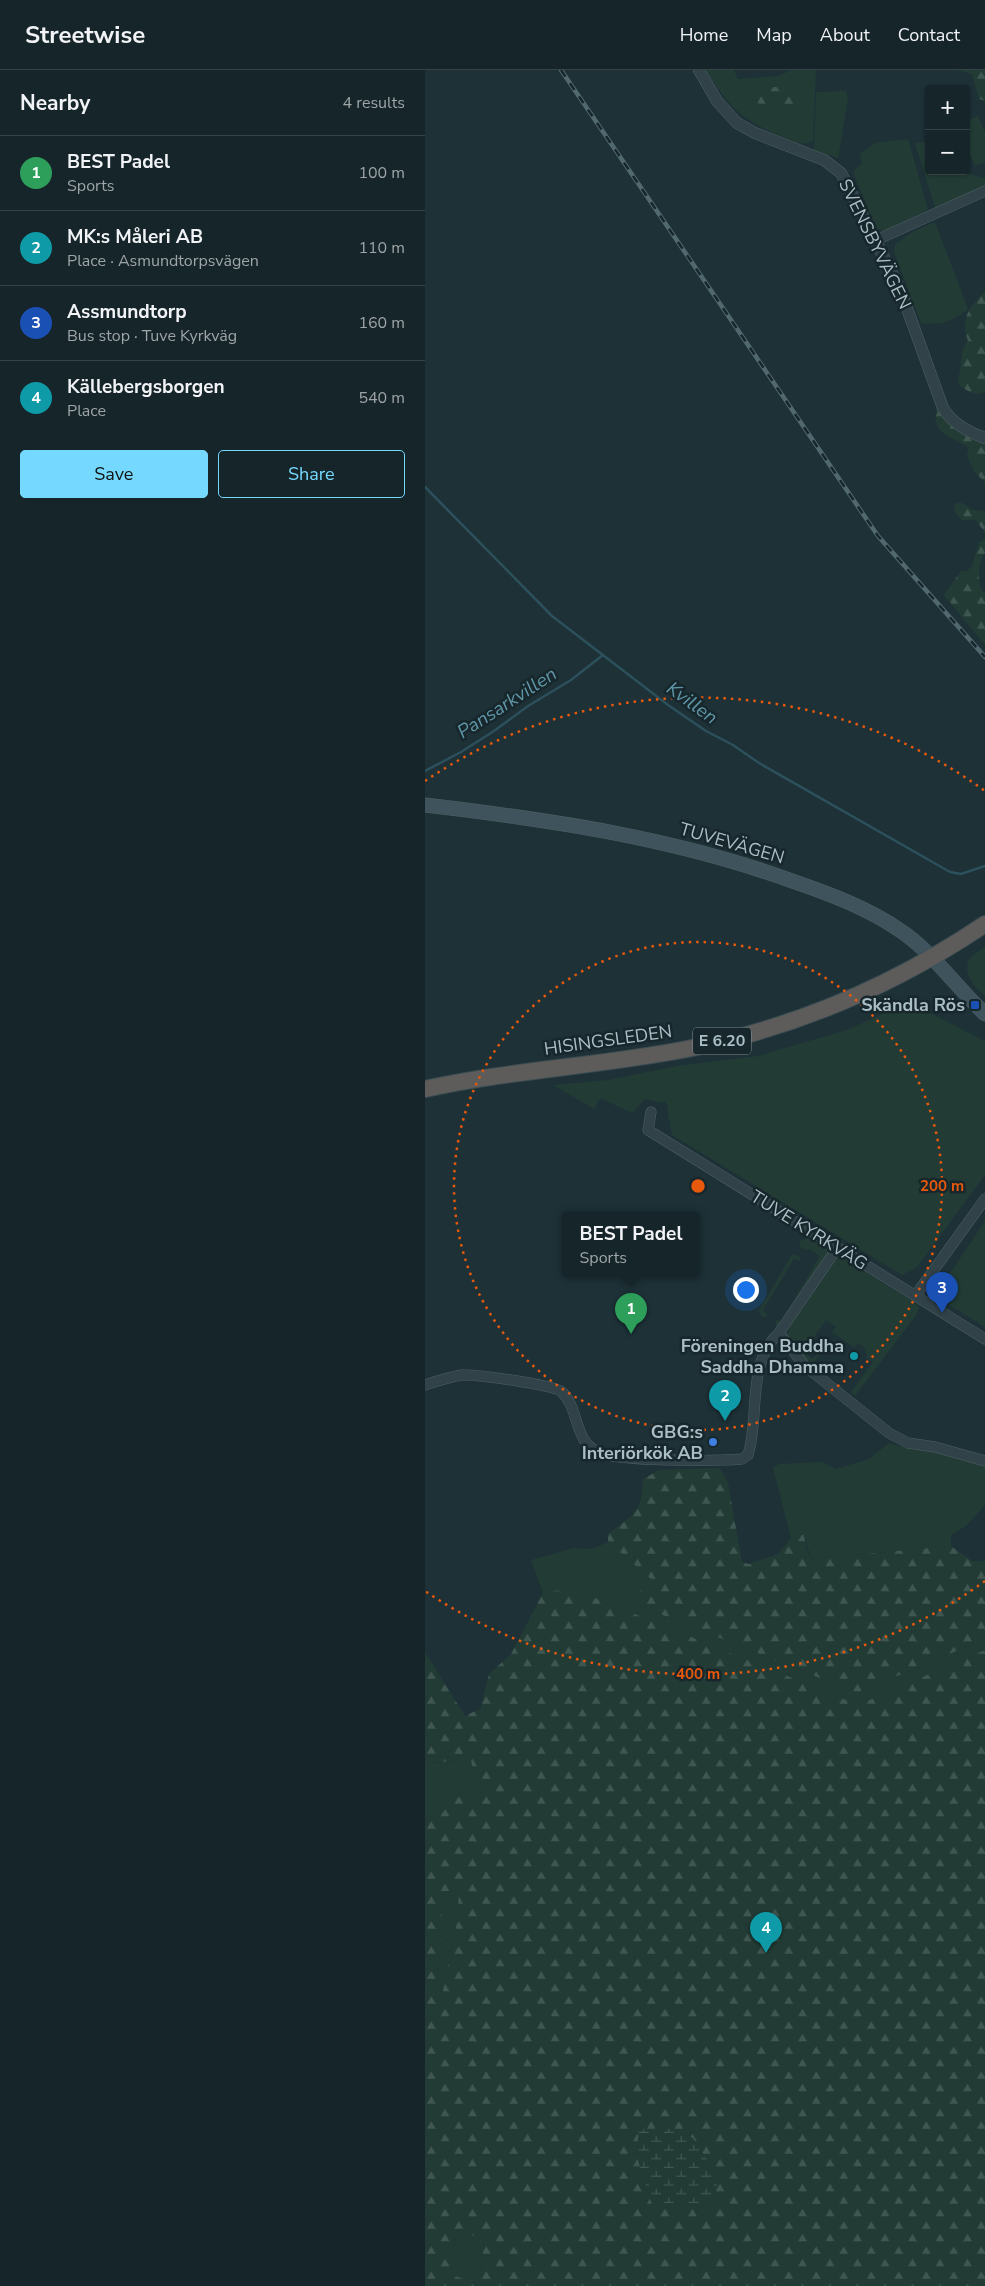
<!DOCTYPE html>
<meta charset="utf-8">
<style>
body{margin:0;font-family:"Nunito Sans",sans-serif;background:#1f2d31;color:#f1f3f6}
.controls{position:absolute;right:15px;top:15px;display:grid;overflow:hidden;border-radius:5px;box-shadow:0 1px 4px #0004}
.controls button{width:45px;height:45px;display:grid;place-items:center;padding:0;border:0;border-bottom:1px solid #354246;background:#162529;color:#f1f3f6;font:25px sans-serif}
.you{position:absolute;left:320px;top:1219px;width:18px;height:18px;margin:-12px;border:4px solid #fff;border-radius:50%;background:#1a73e8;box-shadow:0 0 0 8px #1a73e833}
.badge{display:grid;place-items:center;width:32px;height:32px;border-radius:50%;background:#75d9ff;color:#fff;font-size:16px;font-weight:700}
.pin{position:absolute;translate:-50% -41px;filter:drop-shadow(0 1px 2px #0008)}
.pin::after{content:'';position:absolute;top:26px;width:18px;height:15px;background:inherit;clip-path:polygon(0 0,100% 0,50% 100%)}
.popup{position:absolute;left:137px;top:1142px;width:138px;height:65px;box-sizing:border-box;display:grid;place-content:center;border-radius:5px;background:#162529;filter:drop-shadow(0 1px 4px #0005);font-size:16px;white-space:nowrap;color:#9ea5a8}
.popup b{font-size:19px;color:#f1f3f6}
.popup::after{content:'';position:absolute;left:50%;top:100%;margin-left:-10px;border:10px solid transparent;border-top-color:#162529}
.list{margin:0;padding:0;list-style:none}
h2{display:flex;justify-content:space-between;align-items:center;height:65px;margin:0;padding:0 20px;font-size:21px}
h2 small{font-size:16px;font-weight:400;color:#9ea5a8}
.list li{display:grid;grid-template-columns:32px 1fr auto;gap:15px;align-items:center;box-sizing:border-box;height:75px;padding:0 20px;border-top:1px solid #354246}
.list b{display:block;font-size:19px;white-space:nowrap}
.list p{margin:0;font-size:16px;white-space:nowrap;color:#9ea5a8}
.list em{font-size:16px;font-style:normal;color:#9ea5a8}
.actions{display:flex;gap:10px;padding:15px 20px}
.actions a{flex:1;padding:11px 0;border:1px solid #75d9ff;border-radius:5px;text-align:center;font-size:18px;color:#75d9ff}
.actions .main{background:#75d9ff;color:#111}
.map{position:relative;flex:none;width:560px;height:2216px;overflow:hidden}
header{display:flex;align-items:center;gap:30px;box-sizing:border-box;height:70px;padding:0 25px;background:#162529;border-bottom:1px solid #354246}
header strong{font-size:24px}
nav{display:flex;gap:28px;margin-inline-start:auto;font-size:18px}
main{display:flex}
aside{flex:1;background:#162529}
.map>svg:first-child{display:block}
.grass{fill:#223c35}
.forest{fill:url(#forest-firs);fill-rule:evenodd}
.wetland{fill:url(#wetland-marsh)}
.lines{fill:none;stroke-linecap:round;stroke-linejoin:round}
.stream{stroke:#2c505c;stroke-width:2.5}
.minor-casing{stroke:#4e6066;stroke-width:11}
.tertiary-casing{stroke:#4e6066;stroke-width:12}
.secondary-casing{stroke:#4e6066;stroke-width:15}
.trunk-casing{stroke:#3b4d52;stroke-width:18}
.minor{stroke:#314248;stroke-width:10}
.tertiary{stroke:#314248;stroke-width:11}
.secondary{stroke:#3e535b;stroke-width:14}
.trunk{stroke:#5e5c5a;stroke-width:16}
.rail-casing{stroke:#52686f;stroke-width:4.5}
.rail{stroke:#17272c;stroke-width:2.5;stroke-dasharray:8;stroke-linecap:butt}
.ring{fill:none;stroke:#e8590c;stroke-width:2.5;stroke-dasharray:2.5 5}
.transit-dot{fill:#1a4fb4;stroke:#17272c;stroke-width:2}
.culture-dot{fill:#0f9aa8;stroke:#17272c;stroke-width:2}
.shop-dot{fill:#3f7fe0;stroke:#17272c;stroke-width:2}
.labels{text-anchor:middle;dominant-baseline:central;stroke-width:5;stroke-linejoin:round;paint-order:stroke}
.shield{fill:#17272c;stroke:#7e9197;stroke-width:1}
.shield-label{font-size:16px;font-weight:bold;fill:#aabec5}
.street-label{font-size:18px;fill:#aabec5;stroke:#17272c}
.poi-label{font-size:18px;font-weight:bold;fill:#aabec5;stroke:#17272c;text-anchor:end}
.water-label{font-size:19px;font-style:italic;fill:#5f97a8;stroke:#17272c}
.centre{fill:#e8590c;stroke:#17272c;stroke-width:2.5}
.ring-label{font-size:15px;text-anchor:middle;font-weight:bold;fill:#e8590c;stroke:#17272c;stroke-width:5;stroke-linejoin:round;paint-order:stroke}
</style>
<header>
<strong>Streetwise</strong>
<nav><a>Home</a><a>Map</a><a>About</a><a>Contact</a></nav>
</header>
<main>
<aside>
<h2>Nearby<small>4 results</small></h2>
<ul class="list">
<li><span class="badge" style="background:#2e9e5b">1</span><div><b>BEST Padel</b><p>Sports</p></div><em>100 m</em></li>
<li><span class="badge" style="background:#0f9aa8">2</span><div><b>MK:s Måleri AB</b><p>Place · Asmundtorpsvägen</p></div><em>110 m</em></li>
<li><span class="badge" style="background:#1a4fb4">3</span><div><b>Assmundtorp</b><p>Bus stop · Tuve Kyrkväg</p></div><em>160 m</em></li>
<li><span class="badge" style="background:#0f9aa8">4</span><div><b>Källebergsborgen</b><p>Place</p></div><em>540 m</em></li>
</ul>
<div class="actions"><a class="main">Save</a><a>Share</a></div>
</aside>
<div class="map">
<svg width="560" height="2216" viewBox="0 0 560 2216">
<defs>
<pattern id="forest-firs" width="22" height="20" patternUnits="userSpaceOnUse" patternTransform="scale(1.25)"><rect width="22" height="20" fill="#223c35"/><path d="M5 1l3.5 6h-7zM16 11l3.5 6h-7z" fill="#3f5651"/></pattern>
<pattern id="wetland-marsh" width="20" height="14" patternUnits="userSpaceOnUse" patternTransform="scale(1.25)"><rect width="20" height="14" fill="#223c35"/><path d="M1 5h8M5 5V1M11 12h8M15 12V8" fill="none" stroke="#3f5651"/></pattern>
</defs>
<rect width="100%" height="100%" fill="#1d3137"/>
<g class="grass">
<path d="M281,0h28l4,9 40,-3 13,-6h25l-3,71c-10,6 -20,0 -29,-4 -43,-17 -54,-28 -78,-67z"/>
<path d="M421,21l2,7 -10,60 -24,-8 2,-58z"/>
<path d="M553,46l7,16v30l-10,4 -9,-20v-25z"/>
<path d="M483,69l20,71 -44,21 -7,-1 -24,-58 9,-9 -2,-9 15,-11z"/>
<path d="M504,71v30h37v-4l4,7 15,5v7l-50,22 -20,-65z"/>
<path d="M510,152l33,87c-15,12 -27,17 -47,14l-27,-71 1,-8 19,-13z"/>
<path d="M560,877v49c-10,-9 -25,-24 -14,-39 3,-4 10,-7 14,-10z"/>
<path d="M477,935l30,9 53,27v134l-68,92 -15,8 -230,-140 -6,-34 -5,2 -16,-4 -13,14 -32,-15 -6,11 -41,-24 55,-5 69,-14 81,-10 89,-26z"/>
<path d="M560,1151v106l-50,-31z"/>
<path d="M382,1168l18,8 4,6 -50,75 -3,-1 -1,-7 6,3 39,-66 -11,-7 -4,1 -5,-3v-6z"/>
<path d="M369,1184l6,3v4l-6,-2 -31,51 5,5 -4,3 -6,-6 33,-56z"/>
<path d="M415,1186l74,46 5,5 -3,8 -61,81 -4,-4 22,-30 -7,-5 2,-3 -3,-2 1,-3 -8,-6 -4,5 -22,-16 4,-5 -10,-7 -23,32 10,7 12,-16 3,1 -16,21 -3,-1 -22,-25 3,-13 46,-68z"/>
<path d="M464,1373l26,7 17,1 37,9 16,6v39l-19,21 -15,9v11l-140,13 -7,-24 -9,-1 -4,5 -18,-71 6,-4 43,-2 14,7 33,-10z"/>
<path d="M183,1472l44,37 -22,23 227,91 128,-54v11l-126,56 -288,-118 -28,5 -12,-33 43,-12 18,1z"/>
<path d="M38,1687h7l9,38 -21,1 -15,16 -18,10v-63c13,7 25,3 38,-2z"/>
<path d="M16,1821l18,1 -3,35 -14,74 -7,-1 7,-65z"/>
<path d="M36,2160l23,11 -5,44 -27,-10 3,-43z"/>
</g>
<g class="forest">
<path d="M534,0h26v31l-6,-2 -7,-25z"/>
<path d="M369,16l4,7v11l-5,3 -30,-2 -9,-3 -1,-4 5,-10z"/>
<path d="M560,221v101c-11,5 -19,-2 -27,-8l5,-35 5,-8c-8,-24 2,-34 17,-50z"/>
<path d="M512,336l48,35v42l-11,-12 -7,-16 2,-7c-20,-14 -39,-13 -32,-42z"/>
<path d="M537,433l11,7 12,1v22l-9,-13h-14l-8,-9 1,-7z"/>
<path d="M560,469v14c-7,7 -9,34 0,40v52l-41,-50 17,-24h6l5,-5 7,-24z"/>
<path d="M295,1398l8,15 14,79 7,2 29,-10 17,-20 9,1 2,13 5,11 140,-13 21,15h13v78l-128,54 -227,-91 21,-23 -43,-37v-8c26,-21 34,-19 35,-55l16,-9z"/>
<path d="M146,1518l287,117 127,-55v636h-560v-464l18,-10 15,-16 21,-2 -9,-37c-16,1 -28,10 -45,2v-107l40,64 16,-8 8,-34 22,-20 32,-61zM17,1821l17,1 -3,35 -15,74 -6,-1 7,-65zM36,2160l23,11 -5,43 -27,-9 3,-43z"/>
</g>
<path class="wetland" d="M241,2058l27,10 18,28 6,20 -7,18 -58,1 -16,-51 3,-24z"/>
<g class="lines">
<g class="stream">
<path d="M0,417l127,129 116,89 38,26 27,14 26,18 191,109 11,2 24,-8"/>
<path d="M0,701l36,-19 33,-21 34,-25 43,-26 32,-25"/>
</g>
<g class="minor-casing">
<g id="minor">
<path d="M449,171l111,-50"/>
<path d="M226,1042l-3,18 337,209"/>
<path d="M412,1178l-58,85 26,33 84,67 19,10 27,4 50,14"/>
<path d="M490,1226l70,-97"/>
<path d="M0,1315c12,-4 24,-8 37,-10 12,-1 94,10 100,17 18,18 11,48 36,60 17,10 120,9 144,7l6,-4c12,-38 -2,-92 31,-122"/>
</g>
</g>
<g class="tertiary-casing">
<path id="tertiary" d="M274,0l18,31 20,22 18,10 69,27 17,13 59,116 43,119c9,15 25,24 42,30"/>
</g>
<g class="secondary-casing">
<path id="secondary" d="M0,735c126,15 250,33 370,77 35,12 72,26 103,47 34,22 58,58 87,85"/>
</g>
<g class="trunk-casing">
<path id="trunk" d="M0,1019c86,-19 175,-23 262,-40 106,-21 208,-64 298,-125"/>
</g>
<use href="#minor" class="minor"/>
<use href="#tertiary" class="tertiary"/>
<use href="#secondary" class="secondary"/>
<use href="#trunk" class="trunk"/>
<g class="rail-casing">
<path id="rail" d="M136,0l317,466 107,121"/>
</g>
<use href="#rail" class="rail"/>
</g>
<g class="ring">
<circle cx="273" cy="1116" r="244"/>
<path d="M560 1511A488 488 0 0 1 0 1521M0 711A488 488 0 0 1 560 721"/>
</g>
<rect class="transit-dot" x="545" y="930" width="10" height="10" rx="2.5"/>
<circle class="culture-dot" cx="429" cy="1286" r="5"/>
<circle class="shop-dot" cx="288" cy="1372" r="5"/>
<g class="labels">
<rect class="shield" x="268" y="957.5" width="58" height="27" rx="4"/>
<g class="shield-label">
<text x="297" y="971">E 6.20</text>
</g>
<g class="street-label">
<text transform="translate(450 174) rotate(64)">SVENSBYVÄGEN</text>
<text transform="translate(307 773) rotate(16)">TUVEVÄGEN</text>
<text transform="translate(183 970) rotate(-8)">HISINGSLEDEN</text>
<text transform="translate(384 1160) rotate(32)">TUVE KYRKVÄG</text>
</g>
<g class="poi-label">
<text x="540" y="935">Skändla Rös</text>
<text x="419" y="1276">Föreningen Buddha<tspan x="419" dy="21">Saddha Dhamma</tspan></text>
<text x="278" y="1362">GBG:s<tspan x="278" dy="21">Interiörkök AB</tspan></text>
</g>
<g class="water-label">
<text transform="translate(82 633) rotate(-33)">Pansarkvillen</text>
<text transform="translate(267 633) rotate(36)">Kvillen</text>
</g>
</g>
<circle cx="273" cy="1116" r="8" class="centre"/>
<g class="ring-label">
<text x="517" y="1121">200 m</text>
<text x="273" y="1609">400 m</text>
</g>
</svg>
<div class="controls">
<button>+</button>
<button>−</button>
</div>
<div class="you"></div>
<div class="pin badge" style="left:206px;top:1264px;background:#2e9e5b">1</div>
<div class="popup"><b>BEST Padel</b>Sports</div>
<div class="pin badge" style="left:300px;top:1351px;background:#0f9aa8">2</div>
<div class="pin badge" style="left:517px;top:1243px;background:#1a4fb4">3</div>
<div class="pin badge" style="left:341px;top:1883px;background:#0f9aa8">4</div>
</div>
</main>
